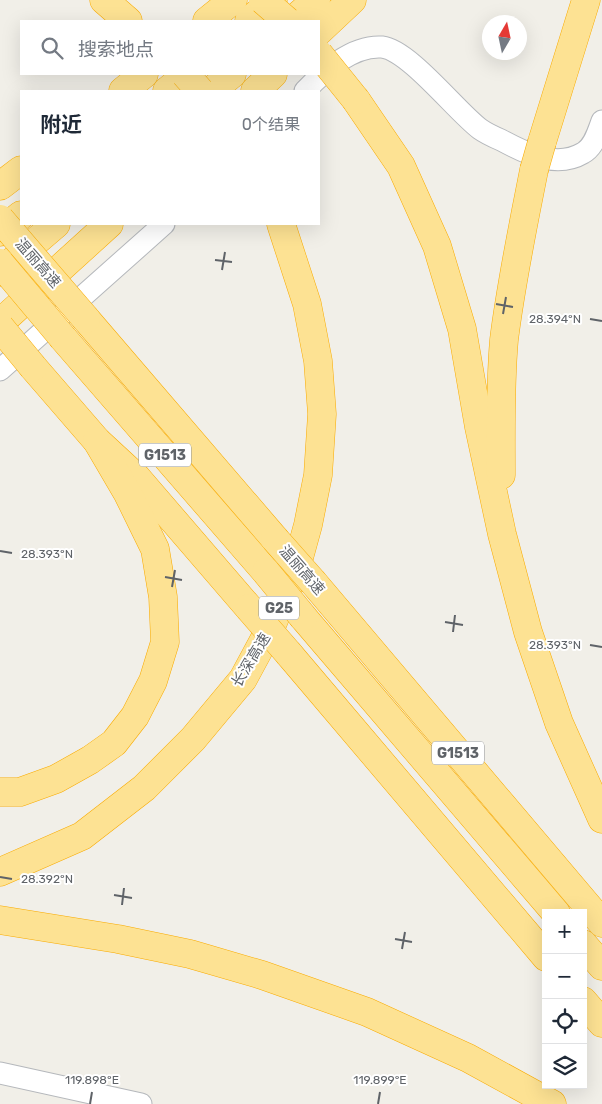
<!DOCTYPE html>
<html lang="zh">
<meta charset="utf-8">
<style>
body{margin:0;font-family:Rubik,"Noto Sans SC",sans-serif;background:#f6f6f7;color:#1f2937}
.controls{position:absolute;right:15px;bottom:15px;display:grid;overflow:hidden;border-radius:0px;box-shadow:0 5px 20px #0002}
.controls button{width:45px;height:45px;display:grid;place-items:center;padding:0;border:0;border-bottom:1px solid #e0e1e3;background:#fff;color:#1f2937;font:25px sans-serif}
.compass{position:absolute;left:482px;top:15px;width:45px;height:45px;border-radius:50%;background:#fff;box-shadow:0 5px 20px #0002;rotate:9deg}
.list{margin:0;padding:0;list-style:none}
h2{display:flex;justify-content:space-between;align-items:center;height:65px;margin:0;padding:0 20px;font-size:21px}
h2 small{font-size:16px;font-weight:400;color:#747a83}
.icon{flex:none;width:28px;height:28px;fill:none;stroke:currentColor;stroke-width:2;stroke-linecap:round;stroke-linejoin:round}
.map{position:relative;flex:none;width:602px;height:1104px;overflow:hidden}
.search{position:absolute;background:#fff;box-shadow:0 5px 20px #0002;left:20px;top:20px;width:300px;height:55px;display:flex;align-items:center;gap:12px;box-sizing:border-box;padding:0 18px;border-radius:0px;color:#747a83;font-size:19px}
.panel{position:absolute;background:#fff;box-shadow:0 5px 20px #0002;left:20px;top:90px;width:300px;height:135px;border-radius:0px}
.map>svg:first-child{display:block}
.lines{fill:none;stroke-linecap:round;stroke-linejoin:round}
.tertiary-casing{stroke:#b5b8bc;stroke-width:23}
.motorway-casing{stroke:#f9ab00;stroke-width:29}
.tertiary{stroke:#fff;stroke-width:21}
.motorway{stroke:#fde293;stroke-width:28}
.motorway-bridge-casing{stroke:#f9ab00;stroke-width:29;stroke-linecap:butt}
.motorway-bridge{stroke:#fde293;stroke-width:28}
.ticks{fill:none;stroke:#5f6368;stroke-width:2}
.labels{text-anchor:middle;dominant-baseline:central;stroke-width:4;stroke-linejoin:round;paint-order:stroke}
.shield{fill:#fff;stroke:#8f9295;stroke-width:1}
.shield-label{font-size:14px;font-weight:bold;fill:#5f6368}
.street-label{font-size:15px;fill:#5f6368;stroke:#fff}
.ticks-label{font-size:12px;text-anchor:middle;fill:#5f6368;stroke:#fff;stroke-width:4;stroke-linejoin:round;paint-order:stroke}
</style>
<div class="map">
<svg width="602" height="1104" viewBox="0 0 602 1104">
<rect width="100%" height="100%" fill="#f1efe8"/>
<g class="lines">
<g class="tertiary-casing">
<g id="tertiary">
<path d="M305,91c19,-20 47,-46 77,-44 27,3 75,65 98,82 7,5 14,8 21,11 24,13 55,29 82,13 11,-6 15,-21 19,-32"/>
<path d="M0,370l164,-146"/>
<path d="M0,1073l141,31"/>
</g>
</g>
<g class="motorway-casing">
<g id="motorway">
<path d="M104,0l24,21"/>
<path d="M207,21l26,-21"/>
<path d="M249,21l24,-21"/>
<path d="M292,21l24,-21"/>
<path d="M319,31l33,-31"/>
<path d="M123,91l21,-17"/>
<path d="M167,91l21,-17"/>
<path d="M211,91l21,-17"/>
<path d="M255,91l18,-17"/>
<path d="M356,100l45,66 36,80 25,83 17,98 23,107 26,98 31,91 43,96"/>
<path d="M542,142l44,-142"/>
<path d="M0,186l21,-16"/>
<path d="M0,232l21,-17"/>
<path d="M0,272l56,-48"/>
<path d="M86,319l189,220"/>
<path d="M0,323l109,-99"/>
<path d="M63,338l203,234"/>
<path d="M33,367l64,74 40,37 112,130"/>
<path d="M501,475c0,-45 -1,-91 3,-135 7,-57 19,-114 30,-170"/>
<path d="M314,583l288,340"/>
<path d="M303,617l253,296"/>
<path d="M289,654l257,303"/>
<path d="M0,792h20l36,-13 34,-19 24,-17 21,-27 18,-35 12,-39 -2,-45 -8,-48 -27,-55 -31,-53"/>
<path d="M0,872l82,-36 62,-48 49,-49 50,-60 28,-52 26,-62 11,-40 10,-50 4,-61 -4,-53 -11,-57 -26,-80"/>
<path d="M0,920l118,19 72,15 72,21 105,37 101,46 84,46"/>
<path d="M583,944l19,22"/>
<path d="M583,1001l19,22"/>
</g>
</g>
<use href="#tertiary" class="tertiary"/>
<use href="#motorway" class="motorway"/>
<g class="motorway-bridge-casing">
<g id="motorway-bridge">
<path d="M263,0l24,21"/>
<path d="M319,54l37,46"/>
<path d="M185,74l15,17"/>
<path d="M534,170l8,-28"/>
<path d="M0,219l86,100"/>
<path d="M0,263l63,75"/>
<path d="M0,327l33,40"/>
<path d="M275,539l39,44"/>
<path d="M266,572l37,45"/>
<path d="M249,608l40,46"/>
</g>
</g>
<use href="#motorway-bridge" class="motorway-bridge"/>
</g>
<path class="ticks" d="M215,260l17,2M222,270l3,-18M496,304l17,3M503,314l3,-17M590,319l12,2M0,551l12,2M165,577l17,3M172,587l3,-17M445,622l18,3M453,632l2,-17M590,645l12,2M0,877l12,2M114,895l18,3M122,905l2,-17M395,939l17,3M402,949l3,-17M90,1104l2,-12M378,1104l2,-12"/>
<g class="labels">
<g class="shield">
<rect x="139" y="443.5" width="52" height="23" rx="4"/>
<rect x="259" y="596.5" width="40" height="23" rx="4"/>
<rect x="432" y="741.5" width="52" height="23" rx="4"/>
</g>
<g class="shield-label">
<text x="165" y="455">G1513</text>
<text x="279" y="608">G25</text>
<text x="458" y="753">G1513</text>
</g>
<g class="street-label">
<text transform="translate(38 263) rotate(49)">温丽高速</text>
<text transform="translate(302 570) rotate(49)">温丽高速</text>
<text transform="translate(251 660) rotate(-59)">长深高速</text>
</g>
</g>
<g class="ticks-label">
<text x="555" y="323">28.394°N</text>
<text x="47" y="558">28.393°N</text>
<text x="555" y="649">28.393°N</text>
<text x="47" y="883">28.392°N</text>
<text x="92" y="1084">119.898°E</text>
<text x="380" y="1084">119.899°E</text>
</g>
</svg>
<div class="controls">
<button>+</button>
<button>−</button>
<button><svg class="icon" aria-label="locate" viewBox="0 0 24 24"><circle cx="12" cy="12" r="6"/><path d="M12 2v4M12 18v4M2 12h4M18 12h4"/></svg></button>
<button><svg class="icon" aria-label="layers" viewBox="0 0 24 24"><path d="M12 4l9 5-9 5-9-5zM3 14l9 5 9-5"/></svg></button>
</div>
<svg class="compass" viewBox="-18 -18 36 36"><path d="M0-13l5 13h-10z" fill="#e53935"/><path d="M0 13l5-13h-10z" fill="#747a83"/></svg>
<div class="search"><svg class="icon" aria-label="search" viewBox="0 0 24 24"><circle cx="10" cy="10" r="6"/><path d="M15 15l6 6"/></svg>搜索地点</div>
<section class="panel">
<h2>附近<small>0个结果</small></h2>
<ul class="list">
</ul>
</section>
</div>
